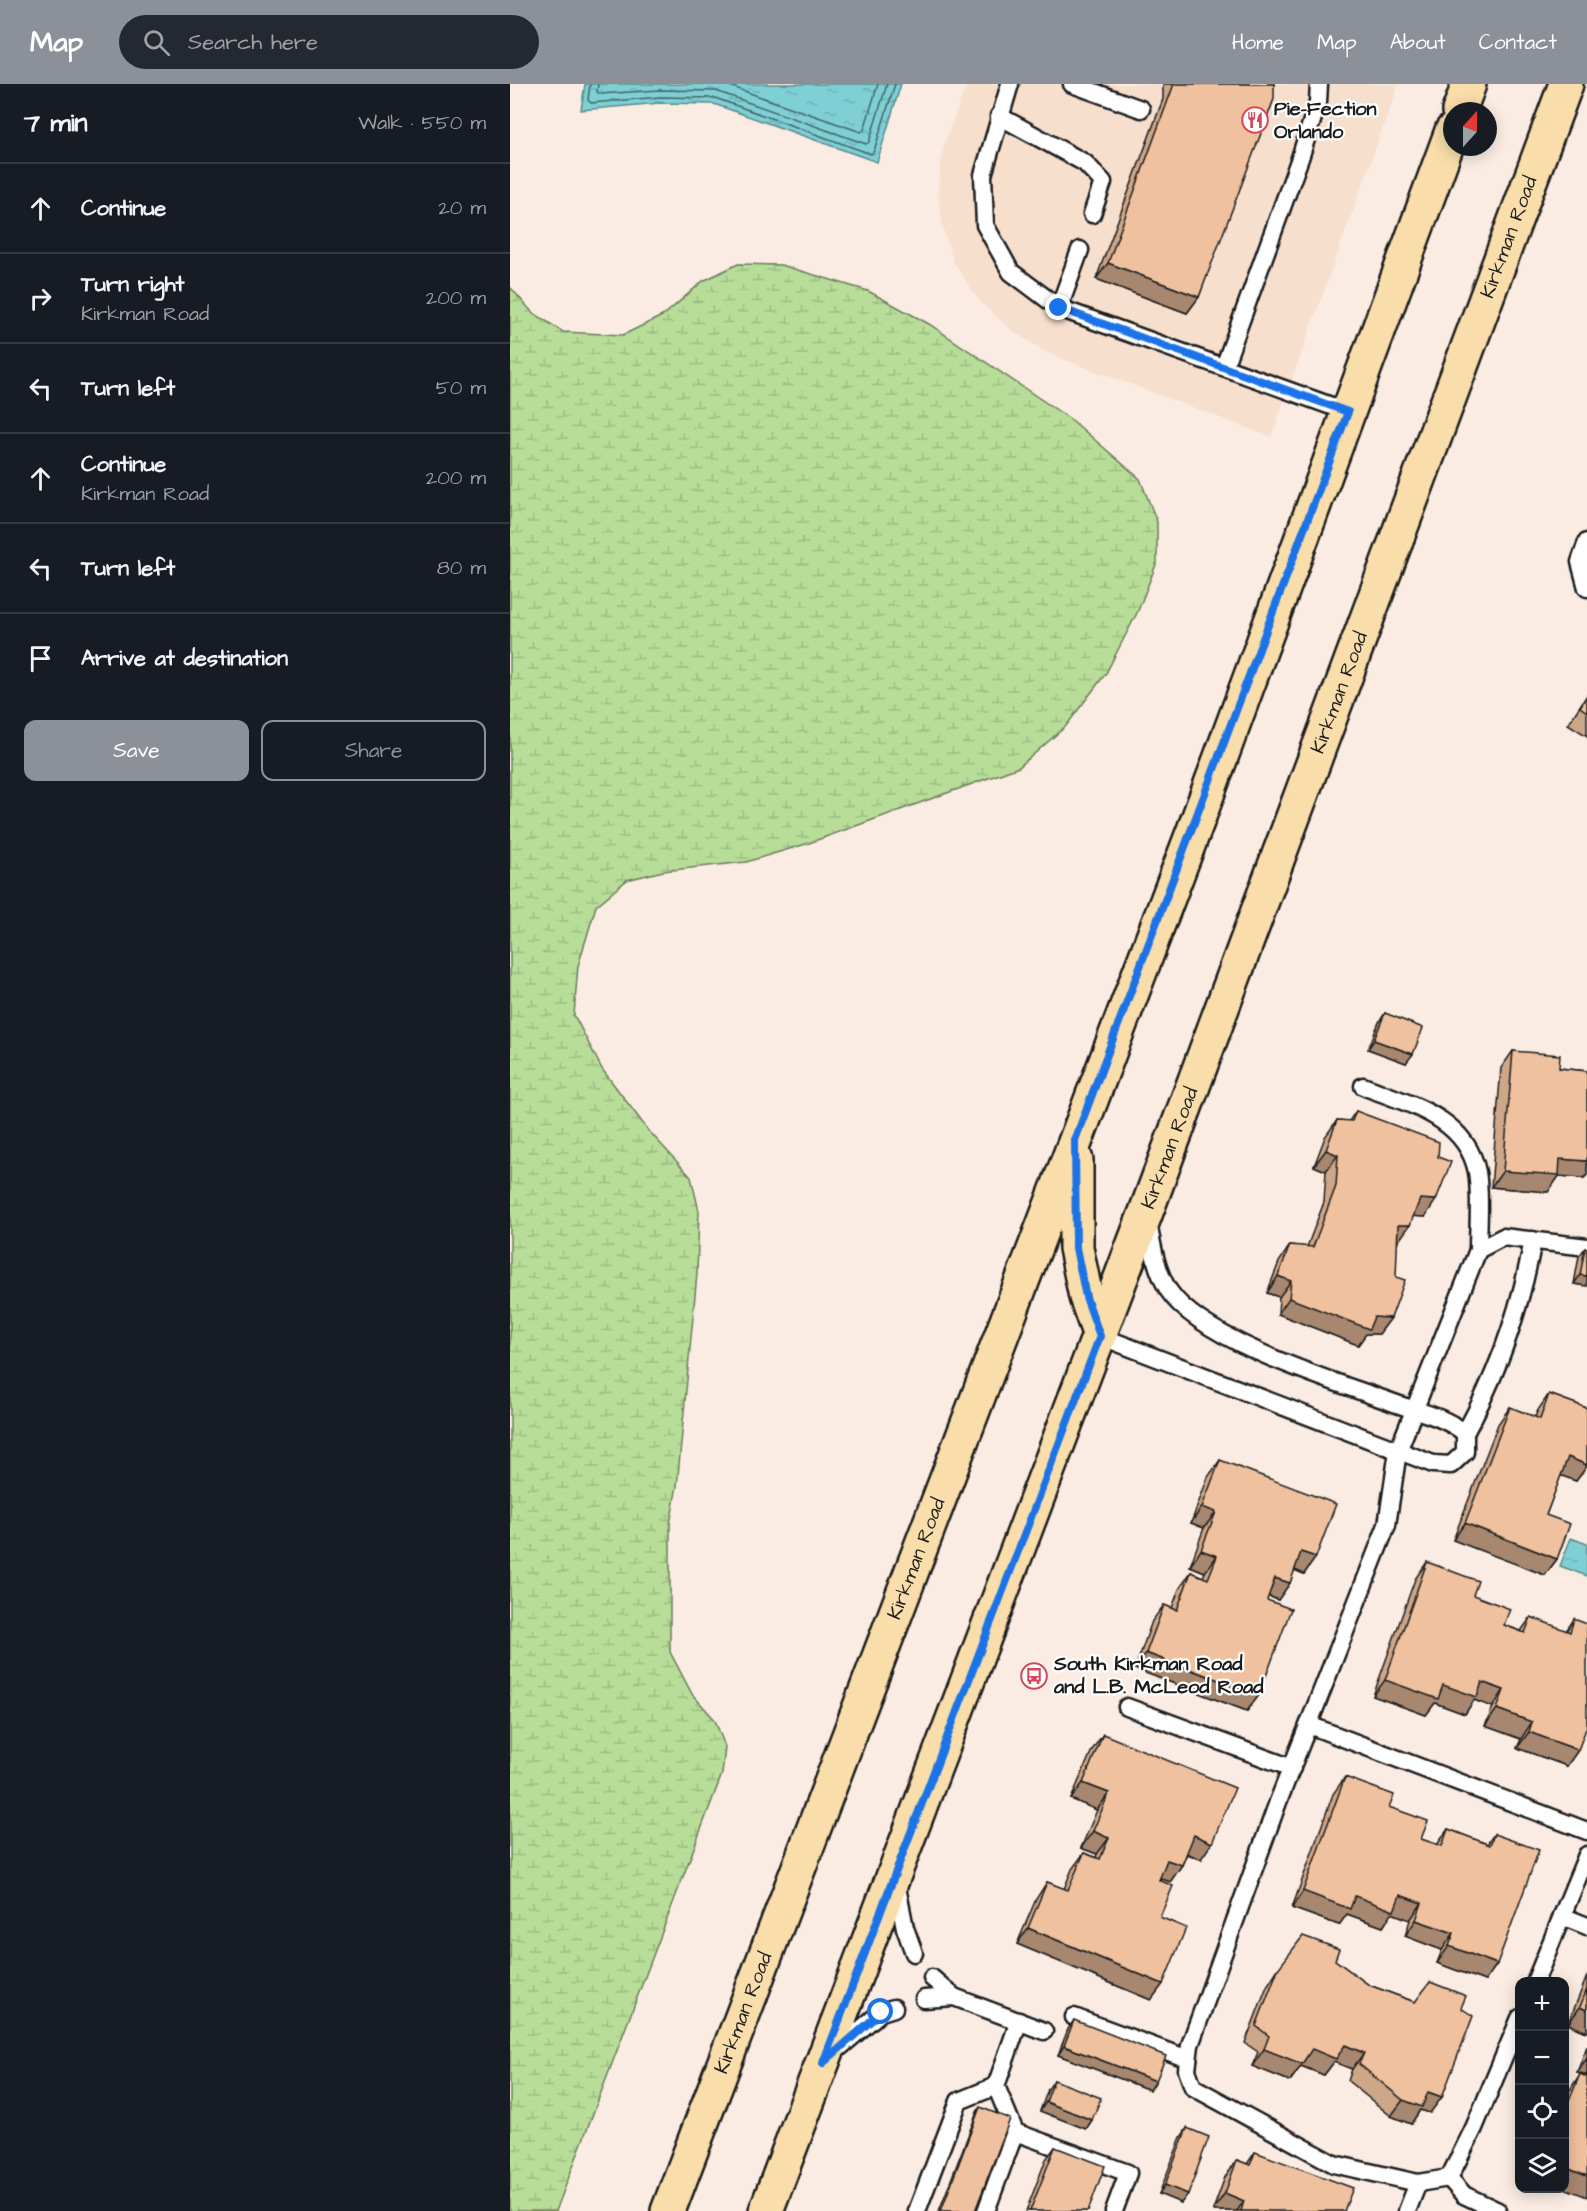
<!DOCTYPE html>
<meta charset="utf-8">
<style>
body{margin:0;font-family:"Architects Daughter",sans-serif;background:#242831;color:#f1f3f6}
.controls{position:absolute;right:18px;bottom:18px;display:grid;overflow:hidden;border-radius:12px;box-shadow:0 3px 15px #0003}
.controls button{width:54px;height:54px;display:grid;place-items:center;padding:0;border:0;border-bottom:2px solid #363941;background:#171b24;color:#f1f3f6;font:30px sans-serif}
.compass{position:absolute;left:933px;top:18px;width:54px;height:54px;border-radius:50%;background:#171b24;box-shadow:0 3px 15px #0003;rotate:21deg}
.stop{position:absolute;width:18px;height:18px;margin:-14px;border:4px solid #1a73e8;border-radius:50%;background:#fff}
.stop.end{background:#1a73e8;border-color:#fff;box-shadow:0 2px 6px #0008}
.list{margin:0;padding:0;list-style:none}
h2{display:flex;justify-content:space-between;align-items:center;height:78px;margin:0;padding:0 24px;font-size:26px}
h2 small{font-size:20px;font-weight:400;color:#9ea1a6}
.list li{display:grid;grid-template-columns:39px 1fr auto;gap:18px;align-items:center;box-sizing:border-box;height:90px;padding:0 24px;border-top:2px solid #363941}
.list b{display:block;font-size:22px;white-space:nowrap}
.list p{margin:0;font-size:20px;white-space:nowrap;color:#9ea1a6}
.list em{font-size:20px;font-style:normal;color:#9ea1a6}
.actions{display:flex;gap:12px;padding:18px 24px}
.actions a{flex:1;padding:14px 0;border:2px solid #8c9099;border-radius:12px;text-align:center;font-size:21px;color:#8c9099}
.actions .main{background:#8c9099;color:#fff}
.icon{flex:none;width:33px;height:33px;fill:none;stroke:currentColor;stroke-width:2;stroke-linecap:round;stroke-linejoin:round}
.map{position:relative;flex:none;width:1077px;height:2127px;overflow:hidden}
header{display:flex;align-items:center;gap:36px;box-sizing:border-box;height:84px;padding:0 30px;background:#8c9099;color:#fff}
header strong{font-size:28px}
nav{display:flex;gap:33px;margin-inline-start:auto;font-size:21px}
.search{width:420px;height:54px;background:#242831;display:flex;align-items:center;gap:15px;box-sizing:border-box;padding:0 21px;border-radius:33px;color:#9ea1a6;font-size:22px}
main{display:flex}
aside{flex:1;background:#171b24}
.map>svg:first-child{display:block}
.built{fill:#f7dfce}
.wetland{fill:url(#wetland-marsh);stroke:#6a7c5a;stroke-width:1.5}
.water{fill:url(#water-ripples);stroke:#57888b;stroke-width:1.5}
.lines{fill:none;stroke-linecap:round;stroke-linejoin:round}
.shore{stroke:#436466;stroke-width:1.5}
.lane-casing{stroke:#1c1c1c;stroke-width:21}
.primary-casing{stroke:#1c1c1c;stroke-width:38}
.lane{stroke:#fff;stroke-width:16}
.primary{stroke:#f9deab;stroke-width:33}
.wall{fill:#cea688;stroke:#1c1c1c;stroke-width:1.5}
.shaded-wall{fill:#a7876f;stroke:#1c1c1c;stroke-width:1.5}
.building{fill:#efc19e;stroke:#1c1c1c;stroke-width:1.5}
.route{stroke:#1a73e8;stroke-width:8}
.labels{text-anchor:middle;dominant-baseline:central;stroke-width:4.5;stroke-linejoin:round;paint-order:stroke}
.poi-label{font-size:20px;font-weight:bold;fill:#1c1c1c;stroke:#fff;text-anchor:start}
.street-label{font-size:20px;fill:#1c1c1c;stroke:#fff}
</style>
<header>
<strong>Map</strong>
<div class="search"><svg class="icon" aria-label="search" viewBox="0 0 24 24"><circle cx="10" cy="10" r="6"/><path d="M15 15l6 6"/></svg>Search here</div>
<nav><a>Home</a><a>Map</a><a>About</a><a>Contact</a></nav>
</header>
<main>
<aside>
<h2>7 min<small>Walk · 550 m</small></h2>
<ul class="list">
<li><svg class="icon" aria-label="ahead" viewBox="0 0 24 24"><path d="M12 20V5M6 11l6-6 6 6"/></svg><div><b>Continue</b></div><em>20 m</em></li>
<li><svg class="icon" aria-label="right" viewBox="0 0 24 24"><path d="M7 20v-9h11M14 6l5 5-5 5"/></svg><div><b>Turn right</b><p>Kirkman Road</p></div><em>200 m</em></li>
<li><svg class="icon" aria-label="left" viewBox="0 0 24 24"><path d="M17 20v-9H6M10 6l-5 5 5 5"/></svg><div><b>Turn left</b></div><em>50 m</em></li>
<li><svg class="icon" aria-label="ahead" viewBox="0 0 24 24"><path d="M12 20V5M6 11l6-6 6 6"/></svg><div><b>Continue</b><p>Kirkman Road</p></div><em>200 m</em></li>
<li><svg class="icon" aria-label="left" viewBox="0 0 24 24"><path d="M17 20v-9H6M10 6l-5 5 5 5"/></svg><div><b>Turn left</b></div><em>80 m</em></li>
<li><svg class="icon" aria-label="arrive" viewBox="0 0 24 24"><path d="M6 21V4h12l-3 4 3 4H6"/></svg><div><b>Arrive at destination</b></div></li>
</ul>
<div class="actions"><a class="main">Save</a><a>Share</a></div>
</aside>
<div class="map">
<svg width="1077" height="2127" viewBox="0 0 1077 2127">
<defs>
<pattern id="wetland-marsh" width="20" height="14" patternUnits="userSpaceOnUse" patternTransform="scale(1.5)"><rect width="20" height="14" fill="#b7dd98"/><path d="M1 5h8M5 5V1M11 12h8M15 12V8" fill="none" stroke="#9dbd82"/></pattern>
<pattern id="water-ripples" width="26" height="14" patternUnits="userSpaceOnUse" patternTransform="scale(1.5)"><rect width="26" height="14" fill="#7ed0d5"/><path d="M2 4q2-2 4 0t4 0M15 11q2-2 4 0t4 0" fill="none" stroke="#6cb2b6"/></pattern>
</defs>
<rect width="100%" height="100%" fill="#faece2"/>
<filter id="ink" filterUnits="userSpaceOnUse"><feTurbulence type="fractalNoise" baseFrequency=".0167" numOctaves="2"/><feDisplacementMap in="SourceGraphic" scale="12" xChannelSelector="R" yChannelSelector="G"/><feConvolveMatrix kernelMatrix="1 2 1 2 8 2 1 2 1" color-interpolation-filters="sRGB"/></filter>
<g filter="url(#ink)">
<path class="built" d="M457,0h432l-128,353 -224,-84 -33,-21 -34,-30 -26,-39 -12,-37 -4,-38 5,-41z"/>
<path class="wetland" d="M228,180l43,1 87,26 61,33 144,97 67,58 17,43v40l-19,49 -32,62 -40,53 -47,41 -213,77 -60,18 -83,9 -36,9 -31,26 -18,60 -4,49 28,54 46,61 43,47 8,34 -2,63 -20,212 -7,38v128l22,42 23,26 10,27 -3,27 -166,437h-46v-1924l22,25 31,20 60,3 41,-20 39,-34z"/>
<g class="water">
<path d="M75,0h316l-24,78 -163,-58 -54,-1 -79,7z"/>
<path d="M1061,1454l16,6v32l-27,-10z"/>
</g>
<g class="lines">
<g class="shore">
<path d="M80,0l-2,16 3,3 69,-6 55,1 156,56 3,-3 21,-67"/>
<path d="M88,0l-1,8 3,2 60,-4 56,1 150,53 3,-2 18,-58"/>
<path d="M214,0l137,48 3,-2 14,-46"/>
</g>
<g class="lane-casing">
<g id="lane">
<path d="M500,0l-27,91 2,50 26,47 48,36 289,104"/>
<path d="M562,0l69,25"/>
<path d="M489,32l86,47 18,19 -11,32"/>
<path d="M549,224l21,-58"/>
<path d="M714,283l76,-209 18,-56 1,-18"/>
<path d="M1077,458l-7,20 7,26"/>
<path d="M853,1002c45,18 103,31 114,86 4,25 1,53 1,78"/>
<path d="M590,1252l333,128 18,1 14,-13v-19c-22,-17 -46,-21 -71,-30 -58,-21 -192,-62 -225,-112 -13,-20 -17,-46 -21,-69"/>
<path d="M955,1349c33,-60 56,-126 68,-193"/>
<path d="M617,1623l165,61"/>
<path d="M799,1641l278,106"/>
<path d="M386,1798l9,46 9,25"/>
<path d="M1052,1832l25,10"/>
<path d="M422,1894l22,19 90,34"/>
<path d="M1025,1898l52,-127"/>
<path d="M414,1915l30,-2"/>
<path d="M564,1933l114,42"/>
<path d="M322,1970l49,-42 13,-4"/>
<path d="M505,2048l113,41 -14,38"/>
<path d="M939,2094l-31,5 -84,-19 -141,-77 -6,-17 3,-25 88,-243 109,-277 11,-74 80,-201 25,-13 84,10"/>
<path d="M407,2127l42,-110 37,-15"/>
<path d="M476,2127l29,-79 -19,-46 23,-65"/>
<path d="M897,2127l11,-28"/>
<path d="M988,2127l-34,-16 -15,-17 25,-50 46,-110"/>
</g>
</g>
<g class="primary-casing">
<g id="primary">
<path d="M949,27l10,-27"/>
<path d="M566,1076v88l10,49 14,39"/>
<path id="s1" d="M158,2127l529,-1389 255,-691"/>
<path id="s2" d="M256,2127l380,-999 420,-1128"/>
</g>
</g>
<use href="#lane" class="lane"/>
<use href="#primary" class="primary"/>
</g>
<g class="wall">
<path d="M653,0h111l-75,213 -12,16 -91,-34 67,-180z"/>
<path d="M1077,611v41l-19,-12z"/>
<path d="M875,929l21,50 -38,-14 11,-27z"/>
<path d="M1003,967l46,17 28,3v104l-3,3 -25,-2 -11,16 -57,-5 10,-119z"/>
<path d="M846,1027l69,106 -12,-1 -3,9 -13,17 -6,76 -12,16h-13l-8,11 -80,-31 1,-17 -12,-4 12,-31 11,-17 17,2 17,-45 2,-31 -12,-5 11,-29 12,-17 12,1z"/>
<path d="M1075,1164h2v38l-13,-2 5,-28z"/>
<path d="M1039,1310l38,14v58l-11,15 -15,-6 -15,40 11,44 -12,16 -92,-35 45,-116 12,-17 25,10 3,-7z"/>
<path d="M710,1376l96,97 -12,17 -10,-4 -4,13 -12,17 -10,-4 -1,4 -8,95 -12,16 -112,-42 17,-48 12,-16 8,3 7,-19 12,-17 12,5 2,-5 -15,-6 14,-38 -13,-5 17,-46z"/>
<path d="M917,1478l46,33 31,30 17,6 10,-14 35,14 8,-12 4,131 -11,16 -50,-18 4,-9 -36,-13 8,-19 -19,-7 -9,14 -30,-11 -9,12 -53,-19 42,-117z"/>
<path d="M593,1650l98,125 -14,-5 -5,11 -12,17 -10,-4 -1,2 4,104 -12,16 -134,-56 19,-45 11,-17 17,7 8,-20 12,-16 12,5 1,-4 -16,-6 16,-38 -26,-11 21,-49z"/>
<path d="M835,1693l44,30 32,32 16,6 11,-16 39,15 7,-10 3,130 -12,17 -48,-18 5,-13 -37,-14 5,-16 -18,-7 -9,14 -36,-13 -8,11 -47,-17 41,-114z"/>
<path d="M825,1876l34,25 46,17 46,6 -19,89 -12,16 -10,-3 -9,14 -20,-8 -43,-35 4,-12 -18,-7 -10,13 -23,-9 -11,15 -38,-15 6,-14 -13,-9 22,-57 11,-17z"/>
<path d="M1077,1892v56l-19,-8z"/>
<path d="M564,1936l76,70 -92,-35 10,-26z"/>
<path d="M1077,1962v29l-10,-3z"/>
<path d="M1070,1990l-16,114v-87l5,-10z"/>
<path d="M544,1996l38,40 -6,9 -46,-18 8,-22z"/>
<path d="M470,2023l-5,104h-36l38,-99z"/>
<path d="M677,2044l-6,75 -22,-9 22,-57z"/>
<path d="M545,2063l33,64h-62l20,-52z"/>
<path d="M745,2068l89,59h-129l-2,-1 12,-33 12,-17 10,4z"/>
</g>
<g class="shaded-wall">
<path d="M598,179l91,34 -12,16 -91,-34z"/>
<path d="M864,956l39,14 -7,9 -38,-14z"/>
<path d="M816,1066l12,5 -12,16 -12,-5z"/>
<path d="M1050,1075l27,2v14l-3,3 -25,-2 -11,16 -57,-5 12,-16z"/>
<path d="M910,1115l16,1 -11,17 -17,-1z"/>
<path d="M888,1141h12l-12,17 -11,-1z"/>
<path d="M1070,1191l7,1v10l-13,-2z"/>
<path d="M768,1192l13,5 -12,16 -12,-4z"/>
<path d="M779,1214l85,19 17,1 -12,16h-13l-8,11 -80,-31z"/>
<path d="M1058,1373l19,8v1l-11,15 -19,-7z"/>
<path d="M692,1423l14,5 -12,16 -13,-5z"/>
<path d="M955,1439l92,36 -12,16 -92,-35z"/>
<path d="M691,1466l16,6 -12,16 -15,-6z"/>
<path d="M791,1468l15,5 -12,17 -14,-6z"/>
<path d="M765,1494l15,5 -12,17 -14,-6z"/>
<path d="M636,1569l113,42 -12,16 -112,-42z"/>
<path d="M875,1596l97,2 22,8 -11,17 -19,-7 -9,14 -30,-11 -9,12 -53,-19z"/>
<path d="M987,1625l35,13 -11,17 -36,-13z"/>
<path d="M1019,1648l49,18 -11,16 -50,-18z"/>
<path d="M573,1699l26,10 -12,17 -26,-11z"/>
<path d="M583,1747l16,7 -12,16 -16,-6z"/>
<path d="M684,1751l18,8 -11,16 -18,-7z"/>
<path d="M657,1776l15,5 -12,17 -14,-6z"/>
<path d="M793,1807l52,5 45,-1 22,8 -12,17 -18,-7 -9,14 -36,-13 -8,11 -47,-17z"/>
<path d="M906,1836l38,13 -12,17 -37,-14z"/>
<path d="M518,1844l135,56 -12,16 -134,-56z"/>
<path d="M939,1862l48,18 -12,17 -48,-18z"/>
<path d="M1070,1923l7,3v22l-19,-8z"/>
<path d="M835,1961l19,8 -12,16 -18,-7 -10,13 -23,-9 -11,15 -38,-15 12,-17h48z"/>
<path d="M554,1962l92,35 -6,9 -92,-35z"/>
<path d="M1077,1974v17l-10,-3z"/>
<path d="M918,2008l14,5 -12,16 -10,-3 -9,14 -20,-8 12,-16z"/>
<path d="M536,2018l46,18 -6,9 -46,-18z"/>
<path d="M1010,2080v7l-4,-2z"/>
<path d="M1054,2083l23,9v21l-23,-9z"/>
<path d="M655,2101l23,9 -7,9 -22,-9z"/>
<path d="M715,2109l19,8 -7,10h-22l-2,-1z"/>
</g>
<g class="building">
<path d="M664,0h100v15l-75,198 -91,-34z"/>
<path d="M1077,612v16l-7,-5z"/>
<path d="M875,929l38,15 -10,26 -39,-14z"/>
<path d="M1003,967l47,4 -1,13 28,3v90l-27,-2 -1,16 -56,-4z"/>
<path d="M846,1027l83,31 -1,15 13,5 -15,38 -16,-1 -10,26h-12l-2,52 9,3 -14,38 -17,-1 -5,12 -80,-31 2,-17 -13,-5 12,-31 23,2 23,-61 2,-31 -12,-5 11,-30 15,1z"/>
<path d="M1075,1164h2v28l-7,-1z"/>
<path d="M1039,1310l38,14v57l-19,-8 -22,58 24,9 -13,35 -92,-36 45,-116 30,12z"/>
<path d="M710,1376l116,44 -20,53 -15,-5 -11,31 -15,-5 -8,22 24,9 -32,86 -113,-42 18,-48 13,5 14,-38 17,7 9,-23 -16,-6 15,-38 -14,-5z"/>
<path d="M917,1478l51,19 -5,14 37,14 -6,16 21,8 6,-16 39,15 4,-13 13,5v102l-9,24 -49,-18 3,-10 -35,-13 7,-19 -22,-8 -5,15 -34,-12 -5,14 -53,-19z"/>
<path d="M593,1650l132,54 -23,55 -18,-8 -12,30 -15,-5 -8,20 14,6 -13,31 26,11 -23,56 -135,-56 19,-46 21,8 16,-37 16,6 9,-21 -16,-7 16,-38 -26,-10z"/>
<path d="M835,1693l49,18 -5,12 39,14 -7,18 21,7 6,-17 42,16 4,-11 45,16 -42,114 -48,-18 5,-13 -38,-13 6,-17 -22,-8 -6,16 -39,-15 -5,13 -47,-18z"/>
<path d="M793,1852l36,13 -4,11 34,25 46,17 15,-20 36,14 -5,12 12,8 -31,81 -14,-5 -6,15 -19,-7 -44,-36 5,-11 -19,-8 -9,14 -24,-10 -10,15 -38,-15 5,-13 -13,-10 22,-57z"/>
<path d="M1077,1905v21l-7,-3z"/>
<path d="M564,1936l92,36 -10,25 -92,-35z"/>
<path d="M1070,1990l7,3v99l-23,-9v-54z"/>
<path d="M544,1996l47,18 -9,22 -46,-18z"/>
<path d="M470,2023l30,12 -35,92h-34z"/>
<path d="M677,2044l22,9 -21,57 -23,-9z"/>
<path d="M545,2063l50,19 -17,45h-58z"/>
<path d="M745,2068l98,36 -9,23h-103l3,-10 -19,-8 12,-33 13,5z"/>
</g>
</g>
<g class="lines" filter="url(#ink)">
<path class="route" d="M371,1928l-58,51 277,-727 -14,-39 -10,-49 -1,-108 273,-728 -289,-104"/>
</g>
<defs>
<g id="restaurant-ring" transform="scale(1.35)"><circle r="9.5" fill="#fff" stroke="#d1495b" stroke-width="1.5"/><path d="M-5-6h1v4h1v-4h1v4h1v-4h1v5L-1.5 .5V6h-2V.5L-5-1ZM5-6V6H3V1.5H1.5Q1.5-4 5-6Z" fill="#d1495b"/></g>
<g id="bus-ring" transform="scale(1.35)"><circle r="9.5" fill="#fff" stroke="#d1495b" stroke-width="1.5"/><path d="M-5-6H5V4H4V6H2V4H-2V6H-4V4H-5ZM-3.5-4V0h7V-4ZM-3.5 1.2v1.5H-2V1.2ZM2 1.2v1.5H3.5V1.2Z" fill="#d1495b"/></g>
</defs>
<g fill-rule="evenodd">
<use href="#restaurant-ring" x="745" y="36"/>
<use href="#bus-ring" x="524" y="1592"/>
</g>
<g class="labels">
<g class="poi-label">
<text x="764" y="25">Pie-Fection<tspan x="764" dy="23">Orlando</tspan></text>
<text x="544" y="1580">South Kirkman Road<tspan x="544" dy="23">and L.B. McLeod Road</tspan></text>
</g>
<g class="street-label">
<text stroke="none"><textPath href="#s2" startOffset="2109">Kirkman Road</textPath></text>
<text stroke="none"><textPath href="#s2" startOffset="1623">Kirkman Road</textPath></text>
<text stroke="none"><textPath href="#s2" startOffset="1137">Kirkman Road</textPath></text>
<text stroke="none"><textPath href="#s1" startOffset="698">Kirkman Road</textPath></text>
<text stroke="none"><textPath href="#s1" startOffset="212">Kirkman Road</textPath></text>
</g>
</g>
</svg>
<div class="controls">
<button>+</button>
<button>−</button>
<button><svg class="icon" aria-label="locate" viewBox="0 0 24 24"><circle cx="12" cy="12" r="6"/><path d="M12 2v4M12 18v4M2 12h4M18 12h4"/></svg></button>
<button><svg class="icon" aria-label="layers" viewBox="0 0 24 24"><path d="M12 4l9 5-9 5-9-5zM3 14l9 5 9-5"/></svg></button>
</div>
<svg class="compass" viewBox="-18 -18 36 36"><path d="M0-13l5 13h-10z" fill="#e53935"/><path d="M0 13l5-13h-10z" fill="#9ea1a6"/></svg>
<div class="stop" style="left:371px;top:1928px"></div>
<div class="stop end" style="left:549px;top:224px"></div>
</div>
</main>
